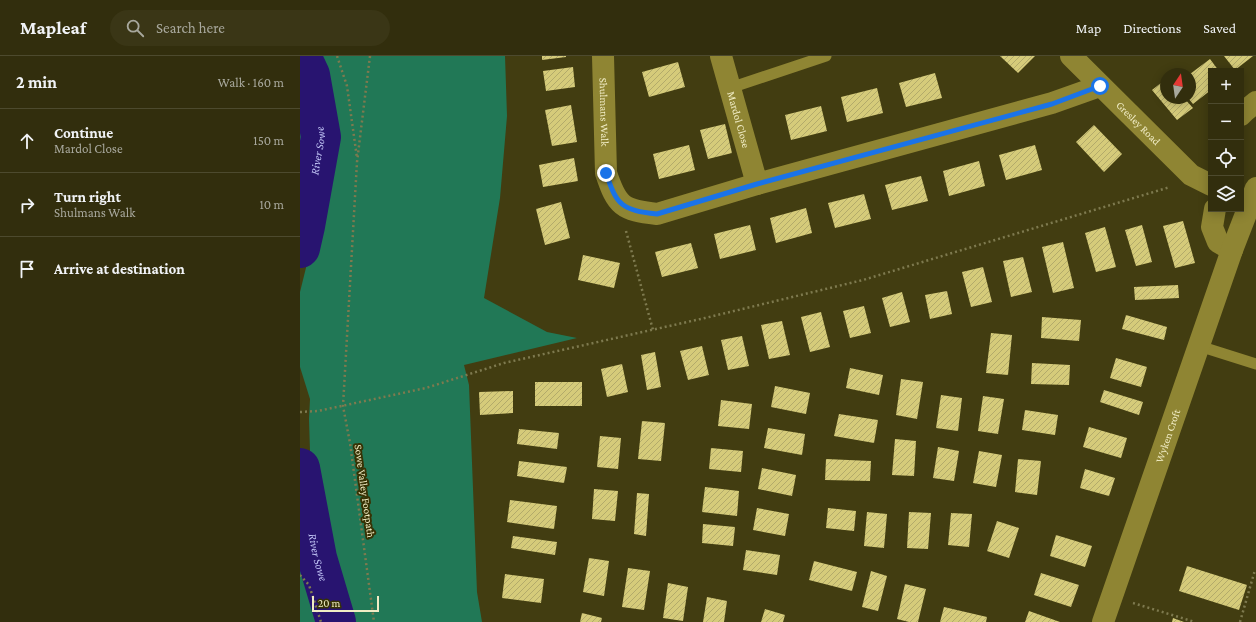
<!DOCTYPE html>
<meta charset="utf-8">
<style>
body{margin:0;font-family:"Crimson Pro",serif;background:#3a3616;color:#f1f3f6}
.controls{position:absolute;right:12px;top:12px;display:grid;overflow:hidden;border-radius:0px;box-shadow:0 2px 10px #0003}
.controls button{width:36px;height:36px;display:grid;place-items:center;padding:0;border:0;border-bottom:1px solid #4d4a2e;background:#322e0d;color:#f1f3f6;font:20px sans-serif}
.compass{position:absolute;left:860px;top:12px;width:36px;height:36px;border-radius:50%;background:#322e0d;box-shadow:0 2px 10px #0003;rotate:13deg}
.scale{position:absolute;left:12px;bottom:10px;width:67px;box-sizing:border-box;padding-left:4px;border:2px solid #f0ecc4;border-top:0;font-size:11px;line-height:14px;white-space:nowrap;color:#f0ecc4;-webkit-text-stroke:3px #373204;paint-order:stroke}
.stop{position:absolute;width:12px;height:12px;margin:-9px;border:3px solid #1a73e8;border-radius:50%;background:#fff}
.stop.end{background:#1a73e8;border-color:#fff;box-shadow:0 1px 4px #0008}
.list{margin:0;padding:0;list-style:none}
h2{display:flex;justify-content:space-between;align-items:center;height:52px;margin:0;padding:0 16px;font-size:17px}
h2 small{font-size:13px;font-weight:400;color:#a8a89d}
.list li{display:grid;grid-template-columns:26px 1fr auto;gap:12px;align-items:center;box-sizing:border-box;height:64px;padding:0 16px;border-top:1px solid #4d4a2e}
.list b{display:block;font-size:15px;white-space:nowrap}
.list p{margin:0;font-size:13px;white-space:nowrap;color:#a8a89d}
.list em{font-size:13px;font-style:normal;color:#a8a89d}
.icon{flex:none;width:22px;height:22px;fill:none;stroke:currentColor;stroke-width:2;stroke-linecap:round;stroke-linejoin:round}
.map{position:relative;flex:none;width:956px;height:566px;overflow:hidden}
header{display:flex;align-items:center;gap:24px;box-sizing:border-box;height:56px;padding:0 20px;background:#322e0d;border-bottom:1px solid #4d4a2e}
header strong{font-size:19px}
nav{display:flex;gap:22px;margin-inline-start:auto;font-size:14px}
.search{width:280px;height:36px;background:#3a3616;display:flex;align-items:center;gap:10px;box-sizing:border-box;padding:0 14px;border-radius:22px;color:#a8a89d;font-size:15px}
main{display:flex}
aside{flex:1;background:#322e0d}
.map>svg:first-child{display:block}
.park{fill:#217856}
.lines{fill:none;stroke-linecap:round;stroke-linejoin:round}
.river{stroke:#281470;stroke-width:40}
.building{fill:url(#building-hatch)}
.path{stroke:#7e7a4f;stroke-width:2.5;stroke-dasharray:2 3;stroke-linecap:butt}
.lane{stroke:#8f8533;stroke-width:11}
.street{stroke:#8f8533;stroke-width:22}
.secondary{stroke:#8f8533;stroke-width:22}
.route{stroke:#1a73e8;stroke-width:5}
.labels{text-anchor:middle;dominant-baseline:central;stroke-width:4;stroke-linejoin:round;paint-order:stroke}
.street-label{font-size:11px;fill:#f0ecc4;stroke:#373204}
.water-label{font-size:12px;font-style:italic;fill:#bfc2f4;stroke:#373204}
</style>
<header>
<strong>Mapleaf</strong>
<div class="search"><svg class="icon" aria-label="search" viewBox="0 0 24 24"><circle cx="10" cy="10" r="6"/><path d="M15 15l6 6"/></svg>Search here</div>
<nav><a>Map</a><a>Directions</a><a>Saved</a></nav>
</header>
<main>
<aside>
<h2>2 min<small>Walk · 160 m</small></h2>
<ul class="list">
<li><svg class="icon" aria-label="ahead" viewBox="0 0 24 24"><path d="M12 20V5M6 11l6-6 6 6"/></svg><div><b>Continue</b><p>Mardol Close</p></div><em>150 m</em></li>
<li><svg class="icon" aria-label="right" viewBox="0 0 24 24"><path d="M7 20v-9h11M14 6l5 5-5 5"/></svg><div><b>Turn right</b><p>Shulmans Walk</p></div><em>10 m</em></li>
<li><svg class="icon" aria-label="arrive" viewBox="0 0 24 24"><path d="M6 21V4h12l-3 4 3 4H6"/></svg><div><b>Arrive at destination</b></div></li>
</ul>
</aside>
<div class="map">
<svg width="956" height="566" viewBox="0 0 956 566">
<defs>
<pattern id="building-hatch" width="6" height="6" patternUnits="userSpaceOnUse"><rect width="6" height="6" fill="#d5cb7a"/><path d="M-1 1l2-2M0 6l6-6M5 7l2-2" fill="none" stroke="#b2aa6a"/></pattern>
</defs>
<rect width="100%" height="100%" fill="#423d11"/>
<g class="park">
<path d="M18,0h187l2,60 -7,82 -16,100 63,34 30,6 -113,27 5,20 8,207 5,30h-136l-16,-49 -19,-90 -2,-64 1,-20 -10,-32v-75l22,-89 13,-65 -11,-69z"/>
<path d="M0,34l5,5 8,38 -6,52 -7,31z"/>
<path d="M0,461l11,54 15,51h-26z"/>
</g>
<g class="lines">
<g class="river">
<path id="s1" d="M0,192l5,-22 16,-89 -11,-62 -9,-19"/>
<path id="s2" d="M0,412l17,90 19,64"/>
</g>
</g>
<g class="building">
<path d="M242,0h24v1l-24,3z"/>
<path d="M700,0h35l-17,17z"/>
<path d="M924,0h29l-18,14z"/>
<path d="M910,3l9,12h-8v19l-18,14 -5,-6h2v-24z"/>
<path d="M378,6l7,25 -36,10 -7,-25z"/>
<path d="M273,11l2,20 -29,4 -3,-20z"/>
<path d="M635,17l7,25 -36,9 -7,-24z"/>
<path d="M866,23v19h18l9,10 -16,12 -25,-30z"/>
<path d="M577,32l6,25 -36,9 -6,-25z"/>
<path d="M271,49l6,37 -25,4 -7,-36z"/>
<path d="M521,50l6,25 -36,9 -6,-25z"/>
<path d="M425,68l7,29 -24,6 -8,-29z"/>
<path d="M794,69l28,29 -18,18 -28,-30z"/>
<path d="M389,89l6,25 -36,9 -6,-25z"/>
<path d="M735,89l7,25 -36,10 -7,-25z"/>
<path d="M274,102l4,23 -35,6 -4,-22z"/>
<path d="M679,105l6,25 -36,10 -6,-25z"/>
<path d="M621,120l7,25 -36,9 -7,-25z"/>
<path d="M564,138l7,25 -36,9 -7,-25z"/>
<path d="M261,146l9,36 -25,7 -9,-36z"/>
<path d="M506,152l6,25 -36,10 -6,-25z"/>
<path d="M883,165l12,42 -20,5 -12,-42z"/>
<path d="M450,169l6,25 -36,9 -6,-25z"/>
<path d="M842,169l10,37 -16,4 -11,-36z"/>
<path d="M805,171l11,40 -20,5 -11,-39z"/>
<path d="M763,186l11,46 -21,5 -11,-46z"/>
<path d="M391,187l7,25 -36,9 -7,-25z"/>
<path d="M283,199l37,8 -6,25 -36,-8z"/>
<path d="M723,201l9,35 -21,5 -8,-36z"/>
<path d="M683,211l9,35 -21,5 -9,-35z"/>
<path d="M878,229l1,13 -44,2 -1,-13z"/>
<path d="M647,235l5,23 -22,5 -5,-24z"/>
<path d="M602,236l8,30 -20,5 -8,-29z"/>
<path d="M564,250l7,27 -21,5 -7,-27z"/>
<path d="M521,256l9,35 -20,5 -9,-35z"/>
<path d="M826,259l41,12 -3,13 -42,-11z"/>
<path d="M742,261l39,3 -2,21 -38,-3z"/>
<path d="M482,265l8,34 -21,4 -8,-34z"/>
<path d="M691,277l21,2 -4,40 -22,-2z"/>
<path d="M442,280l7,30 -21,4 -7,-30z"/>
<path d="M402,290l7,29 -21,5 -8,-29z"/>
<path d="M355,296l6,35 -14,3 -6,-35z"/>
<path d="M816,302l31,9 -6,20 -31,-9z"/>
<path d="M732,307l38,2 -1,20 -38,-1z"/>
<path d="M322,308l6,28 -21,5 -6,-28z"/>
<path d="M550,312l33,7 -4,20 -33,-7z"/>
<path d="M601,323l22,3 -6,37 -21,-4z"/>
<rect x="235" y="326" width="47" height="24"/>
<path d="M475,330l35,7 -4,21 -35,-7z"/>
<path d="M804,334l39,12 -4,13 -39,-13z"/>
<path d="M213,335v22l-33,2 -1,-23z"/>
<path d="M641,339l21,3 -4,33 -22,-3z"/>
<path d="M683,340l21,3 -6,35 -20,-3z"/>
<path d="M421,344l31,4 -3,25 -31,-3z"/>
<path d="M725,354l33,5 -3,20 -33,-5z"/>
<path d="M539,358l39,6 -4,23 -40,-7z"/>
<path d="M342,365l23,2 -4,38 -23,-2z"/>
<path d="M789,371l38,11 -6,20 -38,-11z"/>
<path d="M468,372l37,6 -3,21 -38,-7z"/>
<path d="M219,373l40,4 -2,16 -40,-5z"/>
<path d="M300,380l21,2 -3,31 -21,-2z"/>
<path d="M595,383l21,2 -2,35 -22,-1z"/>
<path d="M638,391l21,4 -5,30 -21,-3z"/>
<path d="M411,392l32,3 -2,21 -32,-3z"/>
<path d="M679,395l23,4 -6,32 -23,-4z"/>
<path d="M526,403l45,2 -1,20 -45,-1z"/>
<path d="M718,403l23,2 -4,34 -22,-3z"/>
<path d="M219,405l48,6 -3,16 -47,-7z"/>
<path d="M462,412l34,7 -4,21 -34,-7z"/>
<path d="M785,413l30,9 -6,18 -29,-8z"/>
<path d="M405,431l34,4 -2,25 -35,-4z"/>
<path d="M294,433l24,2 -3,30 -23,-2z"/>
<path d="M337,437l12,1 -3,42 -12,-2z"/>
<path d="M210,444l47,6 -3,23 -47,-7z"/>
<path d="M457,452l32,6 -4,22 -32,-6z"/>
<path d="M528,452l28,3 -2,20 -28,-3z"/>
<path d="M567,456l20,2 -3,34 -20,-2z"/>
<path d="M609,456l22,1 -3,36 -21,-1z"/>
<path d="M651,457l21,1 -3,33 -21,-2z"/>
<path d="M697,465l22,7 -10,30 -22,-7z"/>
<path d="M403,468l32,3 -2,19 -31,-3z"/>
<path d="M756,479l36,11 -7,21 -35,-11z"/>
<path d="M213,480l44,6 -2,13 -44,-7z"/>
<path d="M446,494l34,5 -3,20 -34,-5z"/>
<path d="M289,502l20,3 -5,35 -21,-4z"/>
<path d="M514,505l43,11 -5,19 -43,-11z"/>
<path d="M887,510l60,19 -8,25 -60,-19z"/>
<path d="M328,512l22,3 -6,39 -22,-3z"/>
<path d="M571,515l16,5 -9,35 -16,-4z"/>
<path d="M741,517l38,12 -8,22 -37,-12z"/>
<path d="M205,518l39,5 -3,24 -39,-5z"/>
<path d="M368,527l20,4 -5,34 -20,-3z"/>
<path d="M605,528l21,5 -8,33h-9l-12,-3z"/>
<path d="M407,541l20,4 -3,21h-21z"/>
<path d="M644,551l43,10 -1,5h-46z"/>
<path d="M465,553l20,6 -2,7h-22z"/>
<path d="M729,555l31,11h-35z"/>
<path d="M282,557l20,5 -1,4h-21z"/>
<path d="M873,562l11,4h-12z"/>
</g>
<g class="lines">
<g class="path">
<path d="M37,0l10,30 10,72"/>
<path d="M70,0l-13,106 -14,244 7,37 24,179"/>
<path d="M326,175l27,99"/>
<path d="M0,356l18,-1 108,-23 78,-25 201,-45 158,-38 307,-93"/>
<path d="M0,519l9,10 12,37"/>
<path d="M833,547l62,19"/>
<path d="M940,566l15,-52"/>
</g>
<g class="lane">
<path d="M430,32l96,-32"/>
<path d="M899,290l57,18"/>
</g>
<g class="street">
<path id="s3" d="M303,0l3,117c11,33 16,37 51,41l100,-30"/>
<path id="s4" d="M421,0l36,128 295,-81 48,-17"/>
<path id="s5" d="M771,0l120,119 20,10"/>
<path d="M941,59l4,-4 11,-9"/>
<path d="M915,153l-3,18 6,15 14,8"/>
</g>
<path class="secondary" id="s6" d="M803,566l129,-372 24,-62"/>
</g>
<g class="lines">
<path class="route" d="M306,117c11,33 16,37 51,41l100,-30 295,-80 48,-18"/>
</g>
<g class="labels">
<g class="street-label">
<text stroke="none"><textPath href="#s3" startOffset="56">Shulmans Walk</textPath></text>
<text stroke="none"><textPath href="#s4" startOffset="66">Mardol Close</textPath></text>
<text stroke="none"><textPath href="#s5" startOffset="95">Gresley Road</textPath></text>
<text stroke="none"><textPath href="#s6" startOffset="197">Wyken Croft</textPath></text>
<text transform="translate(65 435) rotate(82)">Sowe Valley Footpath</text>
</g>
<g class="water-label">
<text stroke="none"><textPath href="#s1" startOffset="99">River Sowe</textPath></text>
<text stroke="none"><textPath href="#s2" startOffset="91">River Sowe</textPath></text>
</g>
</g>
</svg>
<div class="controls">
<button>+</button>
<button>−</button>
<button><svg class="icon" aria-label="locate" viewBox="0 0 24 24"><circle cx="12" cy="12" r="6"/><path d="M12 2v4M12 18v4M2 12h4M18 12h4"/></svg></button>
<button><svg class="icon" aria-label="layers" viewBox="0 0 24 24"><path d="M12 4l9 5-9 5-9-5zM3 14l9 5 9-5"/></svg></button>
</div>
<svg class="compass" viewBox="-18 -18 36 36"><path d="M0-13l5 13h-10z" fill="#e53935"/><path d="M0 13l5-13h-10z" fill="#a8a89d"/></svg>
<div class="scale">20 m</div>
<div class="stop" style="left:800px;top:30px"></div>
<div class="stop end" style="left:306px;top:117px"></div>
</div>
</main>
